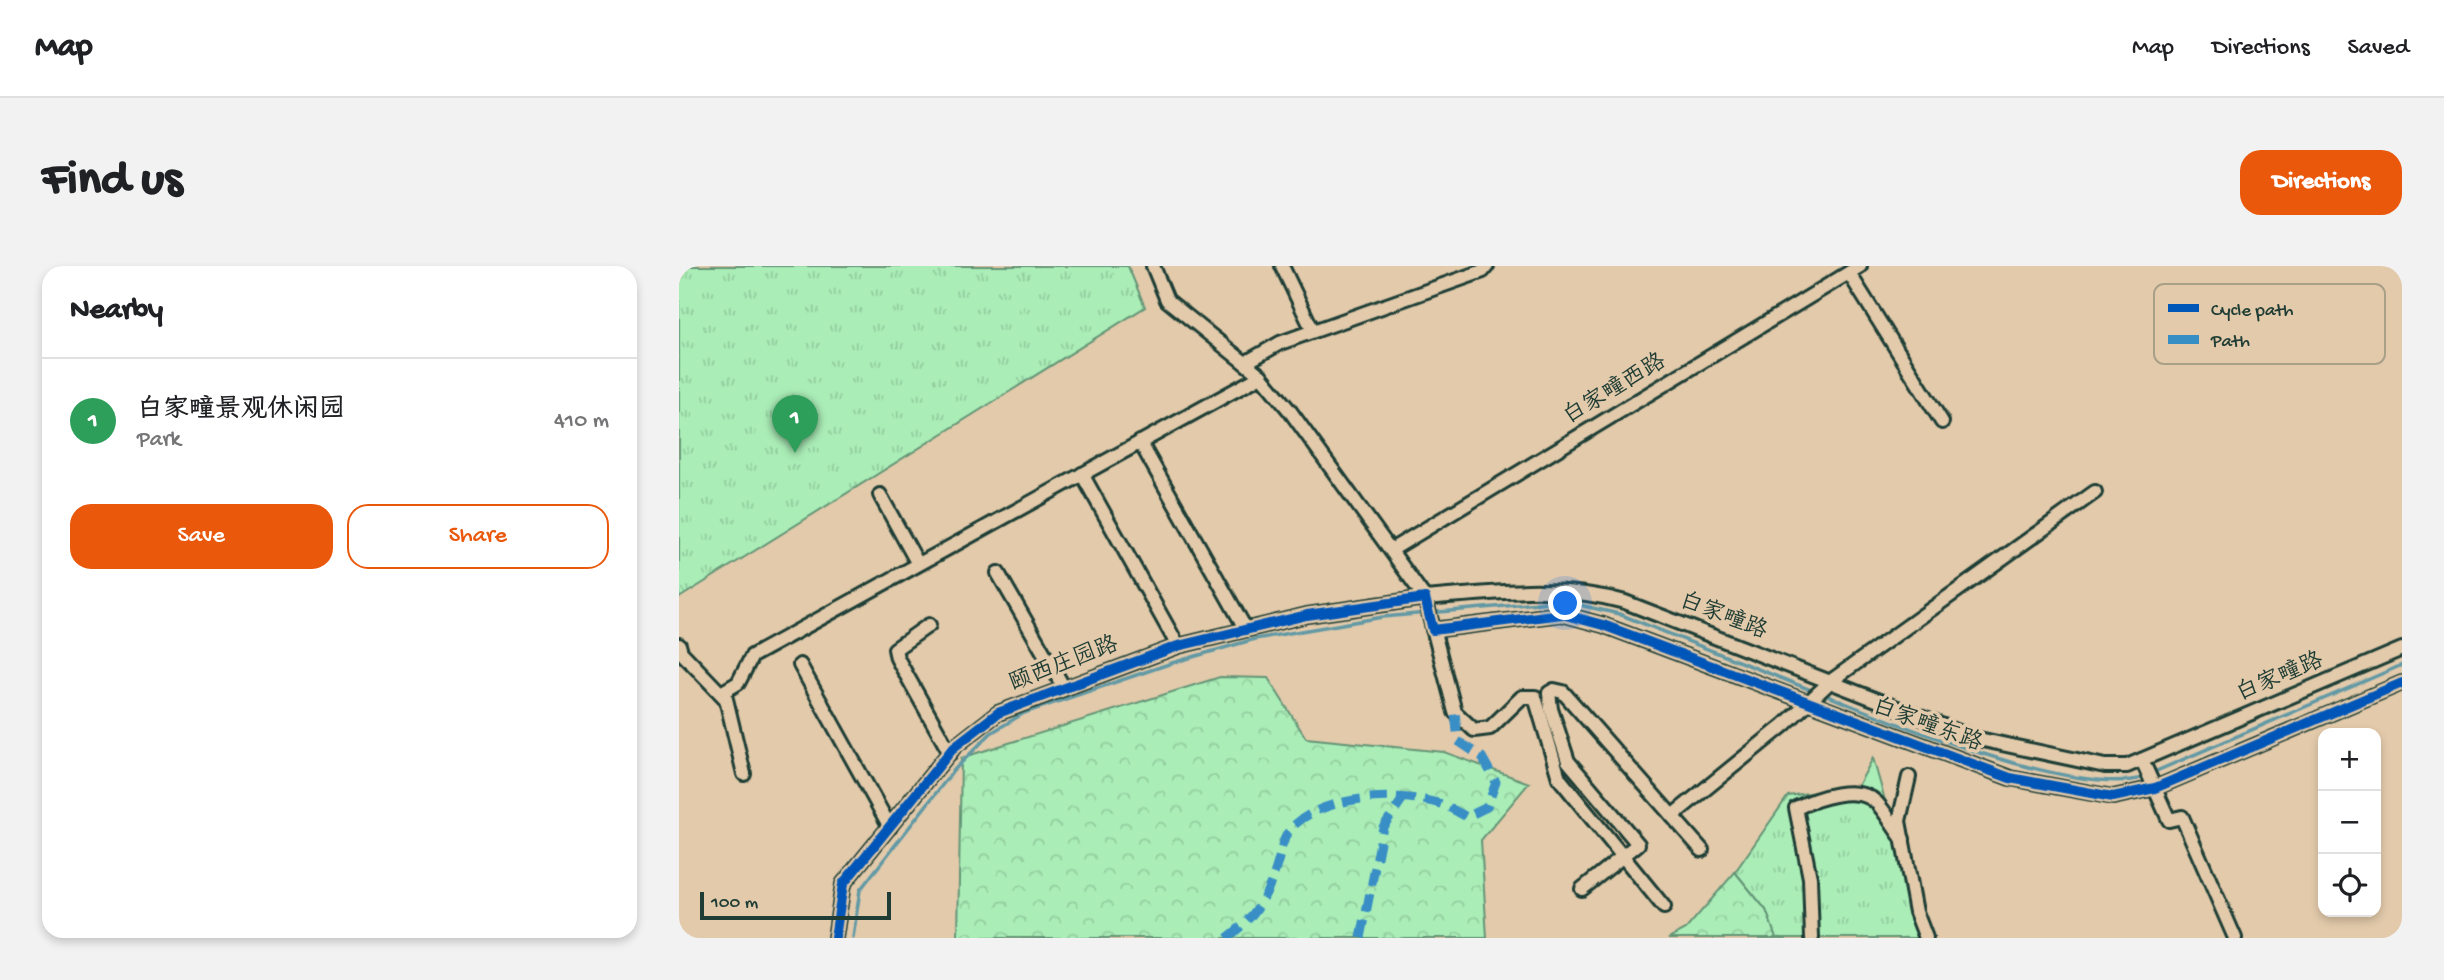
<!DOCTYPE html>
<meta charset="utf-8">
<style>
body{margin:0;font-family:"Gochi Hand","LXGW WenKai TC",sans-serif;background:#f2f2f2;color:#202124}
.controls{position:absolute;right:21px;bottom:21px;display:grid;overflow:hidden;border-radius:14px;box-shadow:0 4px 10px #0003}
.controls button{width:63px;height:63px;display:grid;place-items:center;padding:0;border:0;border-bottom:2px solid #e0e0e0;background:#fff;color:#202124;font:35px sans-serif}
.scale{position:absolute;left:21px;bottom:18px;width:191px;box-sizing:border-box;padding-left:7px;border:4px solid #1f3d34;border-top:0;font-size:19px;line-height:24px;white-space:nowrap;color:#1f3d34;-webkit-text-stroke:5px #e3caab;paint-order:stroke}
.you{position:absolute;left:887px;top:338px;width:24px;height:24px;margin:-18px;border:5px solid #fff;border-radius:50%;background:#1a73e8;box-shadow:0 0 0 10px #1a73e833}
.badge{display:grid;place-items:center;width:46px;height:46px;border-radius:50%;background:#ea580c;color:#fff;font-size:23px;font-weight:700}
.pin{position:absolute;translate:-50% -58px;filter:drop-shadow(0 2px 4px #0008)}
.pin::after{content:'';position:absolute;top:37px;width:24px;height:21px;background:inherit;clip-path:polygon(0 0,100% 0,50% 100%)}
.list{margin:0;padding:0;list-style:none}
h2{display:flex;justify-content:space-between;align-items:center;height:91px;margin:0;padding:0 28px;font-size:30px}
h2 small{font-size:23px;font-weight:400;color:#757577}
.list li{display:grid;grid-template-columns:46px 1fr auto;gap:21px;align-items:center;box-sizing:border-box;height:126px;padding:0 28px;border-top:2px solid #e0e0e0}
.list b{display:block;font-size:26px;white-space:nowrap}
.list p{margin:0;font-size:23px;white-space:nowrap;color:#757577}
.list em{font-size:23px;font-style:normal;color:#757577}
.actions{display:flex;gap:14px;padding:21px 28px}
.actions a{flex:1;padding:16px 0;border:2px solid #ea580c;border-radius:21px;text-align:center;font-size:24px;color:#ea580c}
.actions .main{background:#ea580c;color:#fff}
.icon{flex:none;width:38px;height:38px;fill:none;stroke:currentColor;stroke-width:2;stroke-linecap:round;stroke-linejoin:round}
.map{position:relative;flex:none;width:1723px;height:672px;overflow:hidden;border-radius:21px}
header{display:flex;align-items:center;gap:42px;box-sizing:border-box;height:98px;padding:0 35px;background:#fff;border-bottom:2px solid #e0e0e0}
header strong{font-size:33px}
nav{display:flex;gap:38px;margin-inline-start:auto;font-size:24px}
.intro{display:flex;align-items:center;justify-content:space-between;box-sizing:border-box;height:168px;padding:0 42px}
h1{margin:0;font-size:49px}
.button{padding:18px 32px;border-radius:21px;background:#ea580c;color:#fff;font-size:24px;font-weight:700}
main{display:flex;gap:42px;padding:0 42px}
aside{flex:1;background:#fff;border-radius:21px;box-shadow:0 4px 10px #0003}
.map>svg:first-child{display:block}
.grass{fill:url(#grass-tufts);stroke:#649576;stroke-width:2}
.forest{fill:url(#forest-crowns);stroke:#649576;stroke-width:2}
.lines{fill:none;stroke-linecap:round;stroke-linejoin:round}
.stream{stroke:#6299a5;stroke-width:3.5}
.minor-casing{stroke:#1f3d34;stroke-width:18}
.minor{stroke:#e3caab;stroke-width:12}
.quiet{stroke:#378ec5;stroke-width:9;stroke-dasharray:18 9;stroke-linecap:butt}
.cycleway-casing{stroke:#e3caab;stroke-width:15}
.cycleway{stroke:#0057b8;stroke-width:10}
.labels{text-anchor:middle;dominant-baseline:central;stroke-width:7;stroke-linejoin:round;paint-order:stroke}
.street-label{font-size:23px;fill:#1f3d34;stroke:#e3caab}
.key{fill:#e3caab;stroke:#a8a087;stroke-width:2}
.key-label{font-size:19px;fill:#1f3d34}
</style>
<header>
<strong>Map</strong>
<nav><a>Map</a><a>Directions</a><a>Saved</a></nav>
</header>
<div class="intro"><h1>Find us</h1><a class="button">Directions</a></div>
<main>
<aside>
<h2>Nearby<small></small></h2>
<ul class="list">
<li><span class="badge" style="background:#2e9e5b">1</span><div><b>白家疃景观休闲园</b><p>Park</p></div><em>410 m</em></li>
</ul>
<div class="actions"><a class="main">Save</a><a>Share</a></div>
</aside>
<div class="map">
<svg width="1723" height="672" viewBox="0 0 1723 672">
<defs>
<pattern id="grass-tufts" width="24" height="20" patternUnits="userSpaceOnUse" patternTransform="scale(1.75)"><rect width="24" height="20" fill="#aaedb7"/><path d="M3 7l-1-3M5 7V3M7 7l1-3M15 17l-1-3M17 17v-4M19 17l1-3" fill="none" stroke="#92cc9e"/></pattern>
<pattern id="forest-crowns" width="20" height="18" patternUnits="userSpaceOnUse" patternTransform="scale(1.75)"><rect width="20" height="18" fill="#aaedb7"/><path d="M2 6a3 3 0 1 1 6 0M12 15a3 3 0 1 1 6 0" fill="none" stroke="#92cc9e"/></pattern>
</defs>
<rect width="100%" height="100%" fill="#e3caab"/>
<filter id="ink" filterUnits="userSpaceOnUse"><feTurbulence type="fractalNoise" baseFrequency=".0143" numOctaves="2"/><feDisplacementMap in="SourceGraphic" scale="14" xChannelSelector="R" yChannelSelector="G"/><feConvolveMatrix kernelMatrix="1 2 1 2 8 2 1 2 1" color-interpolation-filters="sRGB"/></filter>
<g filter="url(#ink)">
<g class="grass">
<path d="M0,0h449l17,41 -466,291z"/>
<path d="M1194,492l51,180h-148l-10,-28 -31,-38 53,-76 70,-10z"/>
</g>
<g class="forest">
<path d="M541,411l48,1 38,60 138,14 85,31 -48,57 6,98h-529l3,-180z"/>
<path d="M1056,606l31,38 10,28h-107l17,-9z"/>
</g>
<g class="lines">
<g class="stream">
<path d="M1144,428c73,30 242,99 315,85l264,-114"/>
<path d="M174,672l7,-48 94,-120 37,-37 33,-20 148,-50 83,-24 128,-22 179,-16 57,13 197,78"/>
</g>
<g class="minor-casing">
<g id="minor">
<path d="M474,0l14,34 94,76 29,35 135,187c67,-5 134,-15 200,4l349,136 131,28h22l275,-117"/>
<path d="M603,0l31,65"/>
<path d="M1170,7l93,149"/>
<path d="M566,97l35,-20 203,-72 4,-5"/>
<path d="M461,176l105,186"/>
<path d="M403,208l96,172"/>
<path d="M201,229l38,69"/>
<path d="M712,284l469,-284"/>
<path d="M319,307l66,115"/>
<path d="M250,359l-34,24 2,9 53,95"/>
<path d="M754,364l129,-16 41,11 407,153 103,19 42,-9 247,-105"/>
<path d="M0,379l2,7 45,47 18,75"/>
<path d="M121,399l90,162"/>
<path d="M42,427l17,-10 14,-27 509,-280"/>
<path d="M1463,494l27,60 13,-3 53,121"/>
<path d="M1230,511l-10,44 17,91 10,26"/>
<path d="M993,550l112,-91 47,-44 264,-189"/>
<path d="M903,623l56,-45 -70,-83 -17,-52 -2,-16 5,-3 9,2 139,158"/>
<path d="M156,672l8,-54 111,-137 44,-34 180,-67 129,-31 118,-17 30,114 19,18 16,-2 32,-31h13l24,81 105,129"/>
<path d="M1133,672l-2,-60 -14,-70c21,-10 61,-24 80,-6 10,10 18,26 27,37"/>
</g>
</g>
<use href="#minor" class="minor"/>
<g class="quiet">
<path d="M548,672c27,-20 40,-40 50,-73 3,-9 5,-23 10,-31 25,-39 115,-44 156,-29 8,3 16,8 24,12l20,-10 9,-25 -14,-25 -24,-16 -3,-29"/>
<path d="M682,672l22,-111 21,-30"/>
</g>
<g class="cycleway-casing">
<path id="cycleway" d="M156,672l8,-54 111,-137 44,-34 180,-67 129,-31 118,-17 8,32 129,-16 41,11 407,153 103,19 42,-9 247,-105"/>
</g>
<use href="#cycleway" class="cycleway"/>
</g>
</g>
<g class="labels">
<g class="street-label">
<text transform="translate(936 124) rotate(-31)">白家疃西路</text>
<text transform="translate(1044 351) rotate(21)">白家疃路</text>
<text transform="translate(385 399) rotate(-21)">颐西庄园路</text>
<text transform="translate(1601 412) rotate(-23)">白家疃路</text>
<text transform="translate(1248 460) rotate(20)">白家疃东路</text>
</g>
</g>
<rect x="1475" y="18" width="231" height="80" rx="10" class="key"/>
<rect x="1489" y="38" width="31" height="8" fill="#0057b8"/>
<rect x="1489" y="69" width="31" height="9" fill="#378ec5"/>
<g class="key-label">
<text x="1532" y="49">Cycle path</text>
<text x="1532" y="80">Path</text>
</g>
</svg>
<div class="controls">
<button>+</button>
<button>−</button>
<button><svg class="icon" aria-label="locate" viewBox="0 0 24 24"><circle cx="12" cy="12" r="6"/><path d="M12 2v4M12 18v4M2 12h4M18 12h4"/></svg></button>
</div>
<div class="scale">100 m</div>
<div class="you"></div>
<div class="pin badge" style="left:116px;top:187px;background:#2e9e5b">1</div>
</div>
</main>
